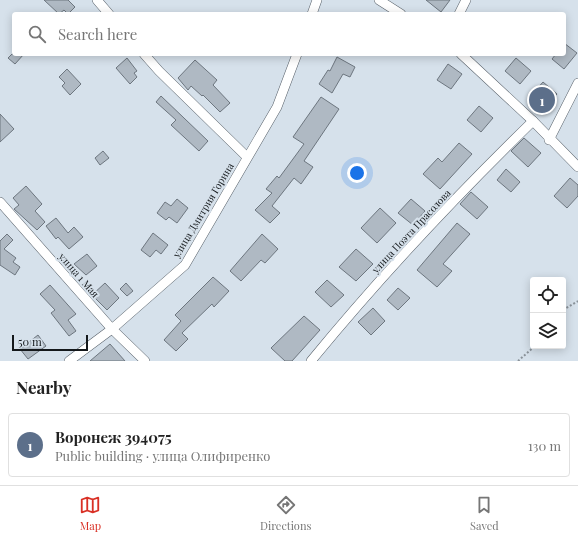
<!DOCTYPE html>
<meta charset="utf-8">
<style>
body{margin:0;font-family:"Playfair Display",serif;background:#f6f6f6;color:#222}
.controls{position:absolute;right:12px;bottom:12px;display:grid;overflow:hidden;border-radius:4px;box-shadow:0 2px 10px #0003}
.controls button{width:36px;height:36px;display:grid;place-items:center;padding:0;border:0;border-bottom:1px solid #e0e0e0;background:#fff;color:#222;font:20px sans-serif}
.scale{position:absolute;left:12px;bottom:10px;width:76px;box-sizing:border-box;padding-left:4px;border:2px solid #14181b;border-top:0;font-size:11px;line-height:14px;white-space:nowrap;color:#14181b;-webkit-text-stroke:3px #d6e1eb;paint-order:stroke}
.you{position:absolute;left:357px;top:173px;width:14px;height:14px;margin:-10px;border:3px solid #fff;border-radius:50%;background:#1a73e8;box-shadow:0 0 0 6px #1a73e833}
.badge{display:grid;place-items:center;width:26px;height:26px;border-radius:50%;background:#d93025;color:#fff;font-size:13px;font-weight:700}
.pin{position:absolute;translate:-50% -50%;border:2px solid #fff;box-shadow:0 1px 4px #0006}
.list{margin:0;padding:0;list-style:none}
h2{display:flex;justify-content:space-between;align-items:center;height:52px;margin:0;padding:0 16px;font-size:17px}
h2 small{font-size:13px;font-weight:400;color:#767676}
.list li{display:grid;grid-template-columns:26px 1fr auto;gap:12px;align-items:center;box-sizing:border-box;height:64px;margin:0 8px 8px;padding:0 8px;border:1px solid #e0e0e0;border-radius:4px}
.list b{display:block;font-size:15px;white-space:nowrap}
.list p{margin:0;font-size:13px;white-space:nowrap;color:#767676}
.list em{font-size:13px;font-style:normal;color:#767676}
.icon{flex:none;width:22px;height:22px;fill:none;stroke:currentColor;stroke-width:2;stroke-linecap:round;stroke-linejoin:round}
.map{position:relative;flex:none;width:578px;height:361px;overflow:hidden}
.search{position:absolute;background:#fff;box-shadow:0 2px 10px #0003;left:12px;right:12px;top:12px;height:44px;display:flex;align-items:center;gap:10px;box-sizing:border-box;padding:0 14px;border-radius:4px;color:#767676;font-size:15px}
.sheet{height:124px;background:#fff}
nav{display:flex;justify-content:space-around;align-items:center;box-sizing:border-box;height:56px;border-top:1px solid #e0e0e0;background:#fff;font-size:11px;color:#767676}
nav a{display:grid;justify-items:center;gap:2px}
nav .on{color:#d93025}
.map>svg:first-child{display:block}
.building{fill:#afb9c3;stroke:#6d767f}
.lines{fill:none;stroke-linecap:round;stroke-linejoin:round}
.street-casing{stroke:#58616a;stroke-width:10}
.path{stroke:#8a9299;stroke-width:2;stroke-dasharray:2 2;stroke-linecap:butt}
.street{stroke:#fff;stroke-width:9}
.labels{text-anchor:middle;dominant-baseline:central;stroke-width:4;stroke-linejoin:round;paint-order:stroke}
.street-label{font-size:10px;fill:#14181b;stroke:#d6e1eb}
</style>
<div class="map">
<svg width="578" height="361" viewBox="0 0 578 361">
<rect width="100%" height="100%" fill="#d6e1eb"/>
<g class="building">
<path d="M44,0h24l7,7 -7,7 -4,-4 -5,4z"/>
<path d="M426,0h24l-9,12z"/>
<path d="M564,43l13,10 -13,16 -12,-10 4,-5h8z"/>
<path d="M12,54h12l-9,10 -7,-6z"/>
<path d="M337,57l18,10 -5,10 -7,-3 -11,19 -13,-9 9,-14 2,1z"/>
<path d="M127,58l10,13 -3,2 3,4 -7,7 -14,-16z"/>
<path d="M516,58l15,13 -11,13 -15,-13z"/>
<path d="M195,60l22,20 -4,5 17,18 -10,9 -17,-17 -1,1 -11,-10 -3,4 -10,-12z"/>
<path d="M448,64l14,10 -11,15 -14,-9z"/>
<path d="M67,69l14,15 -11,11 -8,-9 3,-3 -6,-6z"/>
<path d="M543,82l14,12 -16,17 -13,-12z"/>
<path d="M161,96l47,45 -9,10 -28,-26 5,-5 -20,-18z"/>
<path d="M321,97l18,12 -35,52 9,6 -12,17 -7,-6 -22,28 8,7 -10,10 -15,-13 17,-17 -6,-4 11,-13 2,2 25,-34 -11,-7z"/>
<path d="M479,106l14,12 -12,14 -14,-12z"/>
<path d="M0,114l14,15 -14,13z"/>
<path d="M524,138l17,15 -13,14 -17,-16z"/>
<path d="M459,143l13,11 -32,35 -17,-15 15,-16 4,4z"/>
<path d="M103,151l6,7 -9,7 -5,-7z"/>
<path d="M506,169l14,13 -9,10 -14,-12z"/>
<path d="M570,178l8,7v11l-11,12 -13,-12z"/>
<path d="M26,186l16,18 -7,7 10,11 -8,8 -23,-21 5,-4 -6,-7z"/>
<path d="M471,192l17,15 -11,12 -17,-15z"/>
<path d="M177,199l11,9 -11,15 -8,-6 -3,3 -9,-7 8,-11 6,4z"/>
<path d="M411,199l14,12 -12,14 -15,-12z"/>
<path d="M380,208l16,15 -19,20 -16,-15z"/>
<path d="M56,218l12,15 6,-6 9,10 -14,12 -11,-12 -2,2 -10,-13z"/>
<path d="M457,223l13,11 -27,30 9,7 -15,16 -20,-17z"/>
<path d="M153,233l15,12 -7,9 -5,-4 -6,7 -9,-7z"/>
<path d="M7,234l6,6 -9,9 12,9 -3,4 7,5 -5,8 -15,-10v-24z"/>
<path d="M262,234l16,15 -13,14 -4,-3 -20,21 -11,-10z"/>
<path d="M356,249l17,15 -17,17 -17,-14z"/>
<path d="M87,254l10,12 -11,9 -12,-11z"/>
<path d="M213,277l16,14 -15,16 -2,-3 -30,29 6,6 -12,12 -12,-11 17,-19 -6,-6z"/>
<path d="M327,280l17,15 -13,12 -16,-15z"/>
<path d="M105,283l14,15 -12,12 -15,-15z"/>
<path d="M126,283l7,8 -6,5 -7,-7z"/>
<path d="M50,285l26,29 -8,6 8,11 -7,5 -18,-23 4,-3 -15,-16z"/>
<path d="M398,288l12,10 -12,12 -11,-10z"/>
<path d="M373,308l12,13 -14,14 -13,-13z"/>
<path d="M304,316l16,14 -28,31h-7l-14,-13z"/>
<path d="M38,335l8,11 -18,13 -8,-10z"/>
<path d="M110,344l15,17h-35z"/>
</g>
<g class="lines">
<g class="street-casing">
<g id="street">
<path d="M97,0l12,14"/>
<path d="M379,0l22,14"/>
<path d="M312,14l5,-14"/>
<path d="M459,14l7,-14"/>
<path d="M144,54l15,17 88,86"/>
<path d="M461,54l72,67 45,46"/>
<path d="M549,140l29,-57"/>
<path d="M0,202l112,127 33,32"/>
<path d="M69,361l43,-32 73,-64 92,-158 20,-53"/>
<path d="M311,361c69,-84 144,-164 222,-240"/>
</g>
</g>
<g class="path">
<path d="M563,310l15,-9"/>
<path d="M518,361l17,-15"/>
</g>
<use href="#street" class="street"/>
</g>
<g class="labels">
<g class="street-label">
<text transform="translate(203 210) rotate(-59)">улица Дмитрия Горина</text>
<text transform="translate(411 231) rotate(-47)">улица Поэта Прасолова</text>
<text transform="translate(79 275) rotate(49)">улица 1 Мая</text>
</g>
</g>
</svg>
<div class="controls">
<button><svg class="icon" aria-label="locate" viewBox="0 0 24 24"><circle cx="12" cy="12" r="6"/><path d="M12 2v4M12 18v4M2 12h4M18 12h4"/></svg></button>
<button><svg class="icon" aria-label="layers" viewBox="0 0 24 24"><path d="M12 4l9 5-9 5-9-5zM3 14l9 5 9-5"/></svg></button>
</div>
<div class="scale">50 m</div>
<div class="you"></div>
<div class="pin badge" style="left:542px;top:100px;background:#5c6f8a">1</div>
<div class="search"><svg class="icon" aria-label="search" viewBox="0 0 24 24"><circle cx="10" cy="10" r="6"/><path d="M15 15l6 6"/></svg>Search here</div>
</div>
<section class="sheet">
<h2>Nearby<small></small></h2>
<ul class="list">
<li><span class="badge" style="background:#5c6f8a">1</span><div><b>Воронеж 394075</b><p>Public building · улица Олифиренко</p></div><em>130 m</em></li>
</ul>
</section>
<nav>
<a class="on"><svg class="icon" aria-label="map" viewBox="0 0 24 24"><path d="M3 6l6-2 6 2 6-2v14l-6 2-6-2-6 2zM9 4v14M15 6v14"/></svg>Map</a>
<a><svg class="icon" aria-label="directions" viewBox="0 0 24 24"><path d="M12 3l9 9-9 9-9-9zM9 14v-3h6M13 9l2 2-2 2"/></svg>Directions</a>
<a><svg class="icon" aria-label="saved" viewBox="0 0 24 24"><path d="M7 4h10v16l-5-4-5 4z"/></svg>Saved</a>
</nav>
